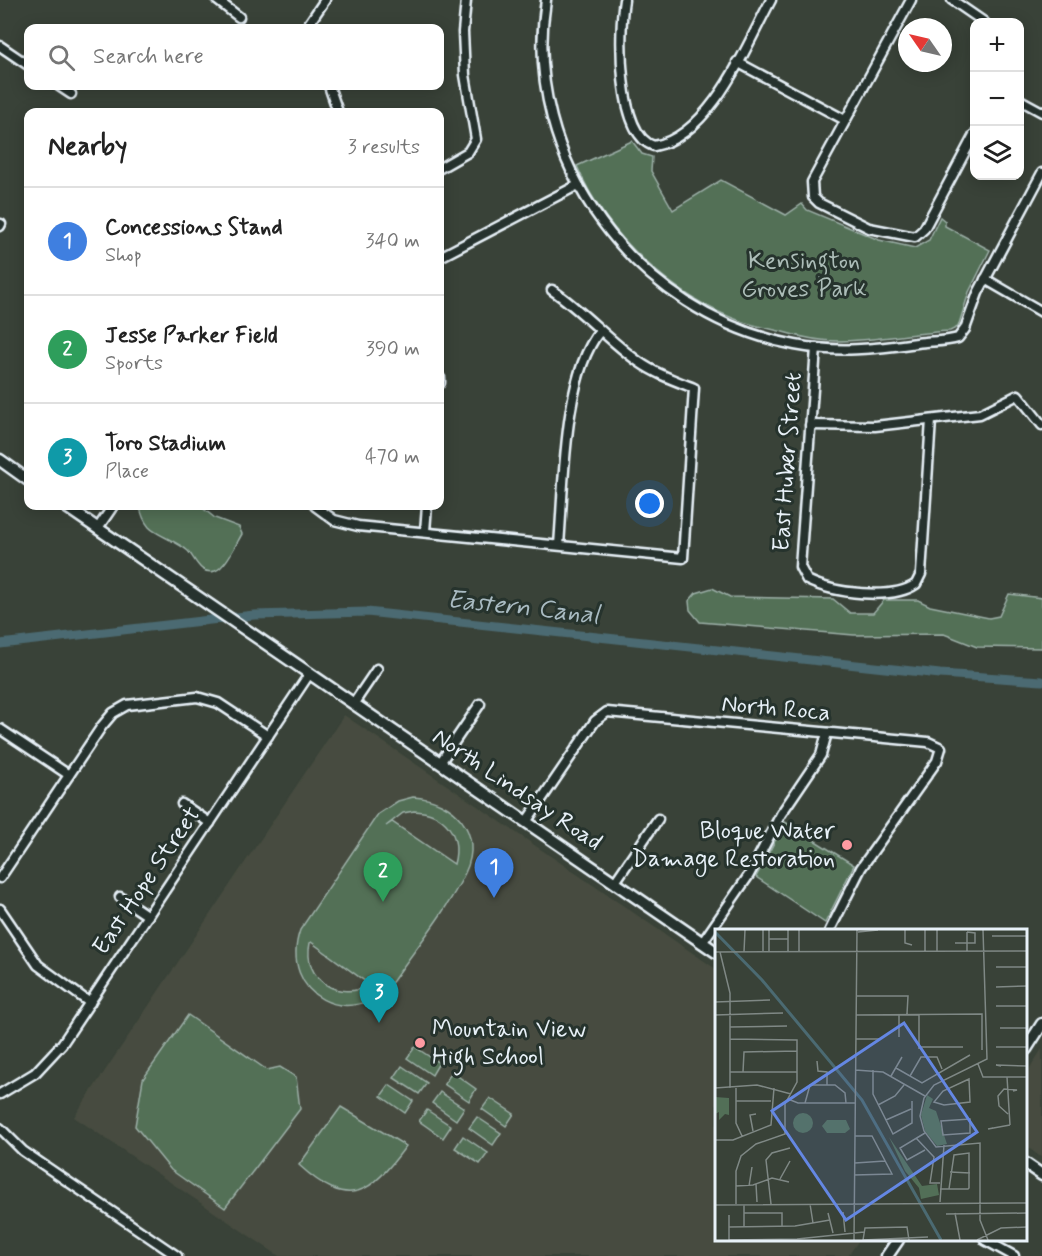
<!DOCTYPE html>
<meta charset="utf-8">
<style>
body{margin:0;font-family:Mynerve,sans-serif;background:#f2f2f2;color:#222}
.controls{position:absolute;right:18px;top:18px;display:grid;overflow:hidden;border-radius:12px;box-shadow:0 3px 15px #0003}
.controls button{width:54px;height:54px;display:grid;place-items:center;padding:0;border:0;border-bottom:2px solid #e0e0e0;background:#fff;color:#222;font:30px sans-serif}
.compass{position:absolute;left:898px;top:18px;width:54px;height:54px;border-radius:50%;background:#fff;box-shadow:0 3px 15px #0003;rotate:304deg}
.you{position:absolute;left:650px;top:504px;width:21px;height:21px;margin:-15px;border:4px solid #fff;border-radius:50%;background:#1a73e8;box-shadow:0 0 0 9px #1a73e833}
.badge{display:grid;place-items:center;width:39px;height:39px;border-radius:50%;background:#85585c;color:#fff;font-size:20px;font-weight:700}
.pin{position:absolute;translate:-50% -50px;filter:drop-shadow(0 2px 3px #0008)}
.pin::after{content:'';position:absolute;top:32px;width:21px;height:18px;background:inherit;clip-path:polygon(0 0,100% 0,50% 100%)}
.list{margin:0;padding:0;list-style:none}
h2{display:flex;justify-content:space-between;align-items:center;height:78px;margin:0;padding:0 24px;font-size:26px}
h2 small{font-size:20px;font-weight:400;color:#767676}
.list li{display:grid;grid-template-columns:39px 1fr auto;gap:18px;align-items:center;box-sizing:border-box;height:108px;padding:0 24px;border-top:2px solid #e0e0e0}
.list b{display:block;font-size:22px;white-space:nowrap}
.list p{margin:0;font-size:20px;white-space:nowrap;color:#767676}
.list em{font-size:20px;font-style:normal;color:#767676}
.icon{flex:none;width:33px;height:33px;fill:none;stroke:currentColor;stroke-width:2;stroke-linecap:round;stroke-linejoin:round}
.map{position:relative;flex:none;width:1042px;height:1256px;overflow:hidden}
.search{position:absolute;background:#fff;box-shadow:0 3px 15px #0003;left:24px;top:24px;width:420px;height:66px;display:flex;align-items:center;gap:15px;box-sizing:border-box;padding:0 21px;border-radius:12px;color:#767676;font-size:22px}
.panel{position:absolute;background:#fff;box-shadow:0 3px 15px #0003;left:24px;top:108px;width:420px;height:402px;border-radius:12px}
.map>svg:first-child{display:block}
.built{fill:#464c3f}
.green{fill:#526f57;stroke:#9db0a8;stroke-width:1.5;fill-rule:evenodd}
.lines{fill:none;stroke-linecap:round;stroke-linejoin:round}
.canal{stroke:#4b6a72;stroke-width:9}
.minor-casing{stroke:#e8f1f8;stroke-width:13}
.major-casing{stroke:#e8f1f8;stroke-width:15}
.minor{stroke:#26332d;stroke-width:8}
.major{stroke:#26332d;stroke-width:10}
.poi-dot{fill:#ff9aa2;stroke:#26332d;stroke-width:2}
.labels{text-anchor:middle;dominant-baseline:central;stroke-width:6;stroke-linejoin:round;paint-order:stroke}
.park-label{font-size:24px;fill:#acbdb8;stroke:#26332d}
.street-label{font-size:24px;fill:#e8f1f8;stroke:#26332d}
.poi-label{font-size:24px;fill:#e8f1f8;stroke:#26332d;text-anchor:end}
.water-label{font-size:26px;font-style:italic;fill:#a9bbc2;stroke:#26332d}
.inset-river{fill:none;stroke:#4b6a72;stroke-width:3}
.inset-road{fill:none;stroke:#7f8885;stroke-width:1.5}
.view{fill:#6487e3;fill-opacity:0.15;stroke:#6487e3;stroke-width:3}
.inset-edge{fill:none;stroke:#e8f1f8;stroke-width:3}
</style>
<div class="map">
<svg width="1042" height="1256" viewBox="0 0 1042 1256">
<rect width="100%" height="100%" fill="#394238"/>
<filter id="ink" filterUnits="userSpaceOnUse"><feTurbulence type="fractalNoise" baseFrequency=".0167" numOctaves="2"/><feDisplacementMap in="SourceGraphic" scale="12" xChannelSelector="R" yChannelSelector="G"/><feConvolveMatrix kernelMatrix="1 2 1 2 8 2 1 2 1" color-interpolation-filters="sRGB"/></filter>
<g filter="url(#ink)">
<g class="built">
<path d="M344,715l372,254v271h143l-11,16h-569l-205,-139z"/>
<path d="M1042,1049v109l-16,-12v-72z"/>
</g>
<g class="green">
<path d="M632,141l10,13 10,3 -1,14 22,39 48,-30 65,35 16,-11 5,6 72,30 36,8 14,-8 11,-23 5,4v5l45,24 -21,42 -11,35 -8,4c-38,2 -75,10 -113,10 -18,0 -37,-4 -54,-9 -13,-3 -27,-6 -40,-10 -70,-25 -137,-87 -166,-156z"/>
<path d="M140,506h60l15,12 24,9 3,7c-6,10 -16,33 -27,37 -15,5 -20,-13 -27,-20 -11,-10 -32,-16 -39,-24 -5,-6 -8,-14 -9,-21z"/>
<path d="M712,588l18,9 103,2 17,14h23l11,-13h34l12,6 59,12 10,-2 10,-22 33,4v50l-65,-1 -33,-13 -90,1 -154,-13 -10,-12 -1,-9 7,-8z"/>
<path d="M413,797c40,2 72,35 52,76 -17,36 -49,75 -72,108 -41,52 -115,14 -93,-51l78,-116 20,-13zM414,811c30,1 48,23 40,53l-62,-42 -6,4 17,-13zM310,943l1,-1 59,43c-31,17 -68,-5 -60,-42z"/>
<path d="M785,822l69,43 -29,58 -69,-46z"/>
<path d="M188,1015l79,55 13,-3 16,10 4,32 -75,99 -54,-38 -36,-44 8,-47z"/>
<path d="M415,1047l24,16 -7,12 -25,-17z"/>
<path d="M402,1066l25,17 -8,11 -25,-16z"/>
<path d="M452,1072l24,17 -7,12 -25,-17z"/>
<path d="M389,1085l24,16 -8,12 -24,-17z"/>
<path d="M440,1092l24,16 -8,12 -24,-17z"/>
<path d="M490,1098l24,16 -8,12 -24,-17z"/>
<path d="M341,1107l65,39c-35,47 -56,66 -107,19z"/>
<path d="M427,1110l24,16 -8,12 -24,-17z"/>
<path d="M477,1117l24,16 -8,12 -24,-17z"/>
<path d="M463,1136l25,17 -8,11 -25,-16z"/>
</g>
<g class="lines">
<path class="canal" d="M0,644l254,-29 113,-3 573,62 102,7"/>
<g class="minor-casing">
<g id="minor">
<path d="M217,0l22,17"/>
<path d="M546,0c-26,161 92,316 249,345 41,8 81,4 122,-2 14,-2 28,-1 41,-5l7,-9 13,-36 64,-120"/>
<path d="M624,0c-5,31 -7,135 30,146 57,-10 92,-100 117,-146"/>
<path d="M911,0l-99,182 1,15 6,6 50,25 46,9 9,-8 50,-94"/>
<path d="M952,0l32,22"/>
<path d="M306,28l19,-28"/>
<path d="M0,46l28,19"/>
<path d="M737,62l108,58"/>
<path d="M59,86l12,8"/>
<path d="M329,86l9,26"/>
<path d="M1020,100l22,12"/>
<path d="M440,168l28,-16 8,-13 -11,-64 -2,-43 3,-32"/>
<path d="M0,226l1,-2"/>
<path d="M440,257l138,-72"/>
<path d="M985,279l57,33"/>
<path d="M816,348l-16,219 7,13c26,13 85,21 109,4l5,-10 10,-154"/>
<path d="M440,378v5"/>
<path d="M810,425l65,1 105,-12 38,-19 24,30"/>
<path d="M315,506l19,14 24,6 325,32 11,-170c-18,-7 -38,-14 -55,-26 -31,-22 -56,-51 -87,-72"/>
<path d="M98,528l15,-22"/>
<path d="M425,531l2,-25"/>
<path d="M559,545c5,-59 4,-169 41,-214"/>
<path d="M354,703l23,-34"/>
<path d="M0,729l69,46"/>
<path d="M440,763l40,-59"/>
<path d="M182,804l28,19"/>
<path d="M526,822l69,-101 12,-9 321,30 13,6 -4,13 -76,107 -31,62"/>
<path d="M0,878l102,-152 11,-13 14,-8 70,-8 21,6 50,33"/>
<path d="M615,882l43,-63"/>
<path d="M120,897l28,19"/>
<path d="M0,909l38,56 52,38"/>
<path d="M702,943l47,-68 32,-61 40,-59 6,-22"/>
<path d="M0,1094l35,-21 27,-29 248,-371"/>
<path d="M0,1128l23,23 154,105"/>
<path d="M985,1240l29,16"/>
</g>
</g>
<g class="major-casing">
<g id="major">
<path d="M0,460l28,20"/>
<path d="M65,506l651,446"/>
<path d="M1026,1049l16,-25"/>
<path d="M1026,1164l16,11"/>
<path d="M887,1256l11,-16"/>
</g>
</g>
<use href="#minor" class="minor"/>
<use href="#major" class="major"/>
</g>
</g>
<g class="poi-dot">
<circle cx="847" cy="845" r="6"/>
<circle cx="420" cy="1043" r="6"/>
</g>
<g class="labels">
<g class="park-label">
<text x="804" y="261">Kensington<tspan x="804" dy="28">Groves Park</tspan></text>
</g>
<g class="street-label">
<text transform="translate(788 462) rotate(-86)">East Huber Street</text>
<text transform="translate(776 709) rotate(5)">North Roca</text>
<text transform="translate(517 790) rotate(34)">North Lindsay Road</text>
<text transform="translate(147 881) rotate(-56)">East Hope Street</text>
</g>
<g class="poi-label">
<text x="835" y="831">Bloque Water<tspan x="835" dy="28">Damage Restoration</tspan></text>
<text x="432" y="1029" text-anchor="start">Mountain View<tspan x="432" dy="28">High School</tspan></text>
</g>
<g class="water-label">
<text transform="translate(523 608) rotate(6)">Eastern Canal</text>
</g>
</g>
<g transform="translate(715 929)">
<rect width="312" height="312" fill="#394238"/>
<path d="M212,166l6,4 -4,9 7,3 11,33 -10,2 -12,-15 -4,-16zM0,168l14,1v17l-4,-1 -6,6v-8l-4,2zM78 194a10 10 0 1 1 20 0a10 10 0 1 1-20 0ZM112,191h19l4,9 -5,4h-18l-5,-7zM174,208l33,49 15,-2 2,11 -18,4 -2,-11 -14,-17z" fill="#526f57"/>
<path class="inset-river" d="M0,3l47,48 100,120 79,140"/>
<path class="inset-road" d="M54,1v22M190,1v13l7,2M268,1l4,129 -53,26 -10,13 -4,18 4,15 12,16 44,-4v77l8,20M143,3l20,-2M277,7h35M54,10h19M240,14h20v-10l-8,-1M0,23l312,-1M5,23l10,41v95M29,23l1,-22M48,23v-22M73,23v-22M84,23v-22M210,23v-22M222,23v-22M252,23v-20M281,38h31M281,58l31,-1M141,67h52l-1,18M0,73l55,-2M281,77h31M0,86l68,-2M141,86l126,-1v36M184,86v22M15,98l57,-1M285,99h27M0,101v41M15,110l67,1v42l-12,22v30l-29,10 -15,12 -5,15v33M141,110h24M204,118h44M285,118h-4h31M204,120v-34M102,132l1,10 9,1v13M263,135l5,13h44M286,137l-5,-1 31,1M181,139l26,15 48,-28M140,141l28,2 42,24M158,141v24l20,40 19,-11v-22M15,143h67M28,143l1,-20 53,-1M176,147l11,-19M195,147l11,-19h16l5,12M292,148l3,48M254,150l1,23 -26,3 -10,-3 9,-11zM0,159l42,-3 34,9M21,159v35l6,13M73,170l10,4h57M21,172h35M90,174l5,-18h25l10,8 1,10M163,176l17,-9 9,-11M293,185l-9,-8 -1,-10 6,-7 13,1 -4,1M255,190v14l-27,2 -2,-14zM171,191l25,-11M278,199l-5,1 22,-4M38,202l-3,-16 6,-1M210,204l-25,15 7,12 18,-10M201,209l18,19 -4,26h10M0,211h18l38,-15 3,-37M140,234l30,-2M235,243l20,1M139,246l38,-1 -20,-38h-17M65,250l10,-18M41,255l1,18M21,257l17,-1 19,-7 17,4M34,257l3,-19M225,260h28l1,-1v-35l-15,2 -5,34M225,273l4,-57M56,275l-5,-44 6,-7 18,-5M95,275l3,19M0,276l312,-2M128,283l2,20M29,284h38v13M113,284l5,20M240,284l5,27M231,285l81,-1M14,298l66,-1 35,-6M29,298v-22M14,311l68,-1 67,-7M14,311v-25M139,311l3,-310M148,311l2,-12 42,-1 2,13M148,311l65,-3M262,311l24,-12 26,-1"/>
<path class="view" d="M189,94l73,109 -131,88 -74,-109z"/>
<rect width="312" height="312" class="inset-edge"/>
</g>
</svg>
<div class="controls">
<button>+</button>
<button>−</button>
<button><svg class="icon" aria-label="layers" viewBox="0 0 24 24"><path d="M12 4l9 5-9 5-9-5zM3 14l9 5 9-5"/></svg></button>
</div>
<svg class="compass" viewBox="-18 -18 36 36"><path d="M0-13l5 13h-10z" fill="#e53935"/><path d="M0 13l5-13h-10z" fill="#767676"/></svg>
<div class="you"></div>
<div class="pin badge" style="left:494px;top:898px;background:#3f7fe0">1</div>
<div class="pin badge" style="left:383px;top:902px;background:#2e9e5b">2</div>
<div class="pin badge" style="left:379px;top:1023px;background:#0f9aa8">3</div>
<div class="search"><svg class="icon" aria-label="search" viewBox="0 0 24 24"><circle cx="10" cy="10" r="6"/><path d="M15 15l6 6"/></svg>Search here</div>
<section class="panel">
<h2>Nearby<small>3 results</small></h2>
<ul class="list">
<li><span class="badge" style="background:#3f7fe0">1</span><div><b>Concessions Stand</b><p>Shop</p></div><em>340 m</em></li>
<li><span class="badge" style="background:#2e9e5b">2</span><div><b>Jesse Parker Field</b><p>Sports</p></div><em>390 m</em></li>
<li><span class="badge" style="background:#0f9aa8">3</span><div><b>Toro Stadium</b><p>Place</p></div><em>470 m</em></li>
</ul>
</section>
</div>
